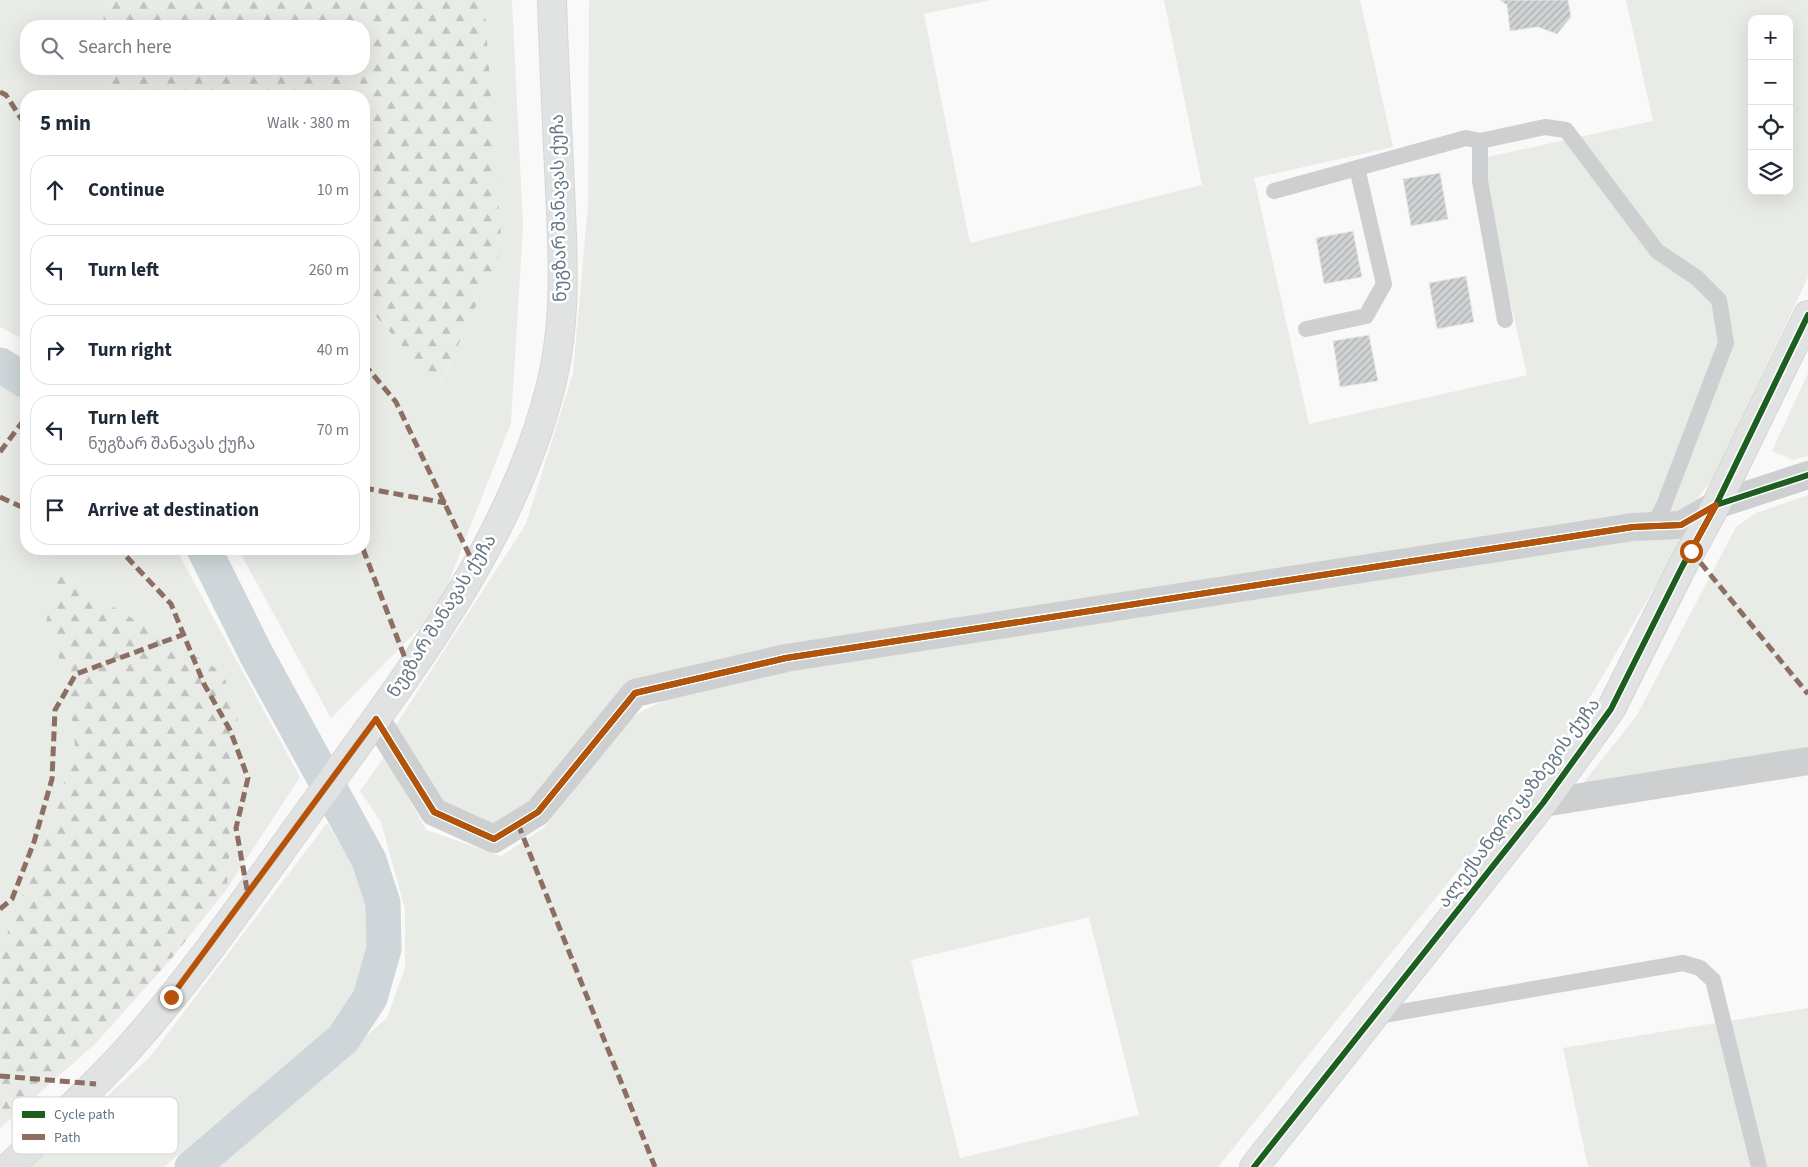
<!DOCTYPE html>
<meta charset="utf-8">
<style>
body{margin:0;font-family:"Source Sans 3","Noto Sans Georgian",sans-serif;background:#f2f2f3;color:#1f2937}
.controls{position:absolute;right:15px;top:15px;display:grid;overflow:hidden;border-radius:10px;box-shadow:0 5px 20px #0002}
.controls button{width:45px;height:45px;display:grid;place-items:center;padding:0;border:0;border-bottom:1px solid #e0e1e3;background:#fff;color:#1f2937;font:25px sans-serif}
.stop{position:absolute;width:15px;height:15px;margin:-11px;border:4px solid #b45309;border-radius:50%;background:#fff}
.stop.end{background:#b45309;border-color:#fff;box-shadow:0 1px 5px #0008}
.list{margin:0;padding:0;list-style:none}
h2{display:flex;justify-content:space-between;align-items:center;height:65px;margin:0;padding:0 20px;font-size:21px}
h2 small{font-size:16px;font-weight:400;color:#747a83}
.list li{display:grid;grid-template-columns:32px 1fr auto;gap:15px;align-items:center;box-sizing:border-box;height:70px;margin:0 10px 10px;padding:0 10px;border:1px solid #e0e1e3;border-radius:20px}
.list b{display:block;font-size:19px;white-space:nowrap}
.list p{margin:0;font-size:16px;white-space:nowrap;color:#747a83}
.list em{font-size:16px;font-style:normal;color:#747a83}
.icon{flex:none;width:28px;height:28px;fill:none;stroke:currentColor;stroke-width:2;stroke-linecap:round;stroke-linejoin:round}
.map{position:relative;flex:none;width:1808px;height:1167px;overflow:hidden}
.search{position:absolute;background:#fff;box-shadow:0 5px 20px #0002;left:20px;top:20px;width:350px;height:55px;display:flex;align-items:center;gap:12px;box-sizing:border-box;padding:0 18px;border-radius:20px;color:#747a83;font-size:19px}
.panel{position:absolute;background:#fff;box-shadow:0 5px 20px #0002;left:20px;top:90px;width:350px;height:465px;border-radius:20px}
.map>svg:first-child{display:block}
.green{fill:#e8ebe6;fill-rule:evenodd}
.forest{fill:url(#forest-firs)}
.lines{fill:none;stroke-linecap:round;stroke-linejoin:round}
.canal{stroke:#ced6d9;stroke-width:35}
.building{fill:url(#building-hatch);stroke:#e8e8e8}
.secondary-casing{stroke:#d5d6d7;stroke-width:30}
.lane{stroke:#cecfd0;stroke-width:16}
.street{stroke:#cecfd0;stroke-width:28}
.secondary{stroke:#e1e2e2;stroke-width:28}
.quiet{stroke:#8d6e63;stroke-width:5;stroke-dasharray:10 5;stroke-linecap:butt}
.cycleway-casing{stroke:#fff;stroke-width:9}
.cycleway{stroke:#1b5e20;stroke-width:6}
.route{stroke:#b45309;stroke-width:6}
.labels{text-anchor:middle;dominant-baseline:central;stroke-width:5;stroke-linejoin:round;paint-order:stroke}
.street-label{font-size:18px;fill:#657683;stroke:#fff}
.key{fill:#fff;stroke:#d1d6da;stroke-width:1}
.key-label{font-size:14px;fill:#657683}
</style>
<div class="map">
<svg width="1808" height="1167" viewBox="0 0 1808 1167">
<defs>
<pattern id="forest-firs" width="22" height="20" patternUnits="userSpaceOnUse" patternTransform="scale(1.25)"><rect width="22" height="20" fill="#e8ebe6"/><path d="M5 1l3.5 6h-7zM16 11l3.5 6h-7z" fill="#c0c3c0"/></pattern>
<pattern id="building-hatch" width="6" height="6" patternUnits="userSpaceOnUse" patternTransform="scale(1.25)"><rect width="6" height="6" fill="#d0d2d3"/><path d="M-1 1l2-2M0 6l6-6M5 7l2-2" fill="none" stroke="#acafb1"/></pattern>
</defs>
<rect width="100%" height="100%" fill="#f9f9f9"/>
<g class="green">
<path d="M0,0h107l-5,26h-76v43h83l5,27h-88v245l-26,-14z"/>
<path d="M484,0h28l11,226 -12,197 -73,186 -107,109 -93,-169h126v-246l76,83 61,-137z"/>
<path d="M589,0h402l-67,14 46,229 232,-58 -38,-185h196l33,147 -139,31 55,246 218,-49 -49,-216 175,-38 -27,-121h182v277l-94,200 -24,31 -12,11 -1051,167 -90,112 -39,32 -56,-26 -48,-76 132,-204 47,-151 15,-168zM1752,19h37v172h-37z"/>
<path d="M1808,373v83l-15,4 -21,-9z"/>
<path d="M0,381l26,16v152h150l124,228 -73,112 11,-176 -148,-120 -31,-22 -13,51 22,61 7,64 -24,78 -44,109 -7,1z"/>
<path d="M1808,495v252l-227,39 56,-71 99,-188 20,-14z"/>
<path d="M1676,534l4,10 -111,189 -351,434h-1003l172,-149 18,-50v-59l-24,-87 -21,-31 25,-35 41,74 75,26 43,-28 86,-109c46,-31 106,-40 158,-55zM1089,917l50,198 -179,43 -49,-198z"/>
<path d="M327,823l35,57 9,43v32l-12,36 -21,30 -174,146h-135l121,-110z"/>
<path d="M1808,1008v159h-220l-25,-119z"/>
</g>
<g class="forest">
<path d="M107,0h377l18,249 -63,138 -75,-84v-207h-250l-5,-27h255v-43h-262z"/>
<path d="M59,571l31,22 132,79 16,41 -11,176 -56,70 -75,84 -96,85v-193l7,-1 44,-109 24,-78 -7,-64 -22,-61z"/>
</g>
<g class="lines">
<g class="canal">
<path d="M0,365l26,16"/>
<path d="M192,1167l151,-128 27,-41 14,-49 -1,-46 -14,-43 -113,-206 -52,-105"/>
</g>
</g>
<g class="building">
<path d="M1500,0h68l3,17 -14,17 -19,-7 -28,4 -3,-26z"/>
<path d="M1440,173l8,46 -37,7 -8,-47z"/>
<path d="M1353,231l9,46 -38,7 -8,-46z"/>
<path d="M1466,276l8,46 -37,7 -8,-46z"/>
<path d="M1369,335l9,46 -38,6 -7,-46z"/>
</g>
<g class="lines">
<g class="secondary-casing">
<g id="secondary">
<path d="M9,1167c41,-39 82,-77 120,-119 73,-82 135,-175 200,-264 89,-123 185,-249 222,-399 16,-64 12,-131 9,-196 -3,-63 -6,-126 -8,-189"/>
<path d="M1254,1167l289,-364 68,-94 71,-142 34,-62 92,-190"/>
</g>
</g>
<g class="lane">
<path d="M1480,141v40l25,139"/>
<path d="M1274,191l192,-53 14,3 65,-14 21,3 91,121 40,27 22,22 7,43 -62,162 -10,21"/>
<path d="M1306,329l60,-13 18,-32 -27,-116"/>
<path d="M1372,1017l311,-54 17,5 13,12 46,187"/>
</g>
<g class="street">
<path d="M376,719l58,93 60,27 44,-27 97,-119 151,-35 847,-131 48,-2 35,-20 92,-30"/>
<path d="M1543,803l265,-42"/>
</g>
<use href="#secondary" class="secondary"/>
<g class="quiet">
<path d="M0,92l6,3 20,31"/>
<path d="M364,364l32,38 80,167"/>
<path d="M0,452l26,-35"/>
<path d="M364,488l82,15"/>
<path d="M0,497l26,12"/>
<path d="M114,549l9,4 48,51 33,80 26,46 18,48 -12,50 12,67"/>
<path d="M363,549l47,122"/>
<path d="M1691,551l117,143"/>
<path d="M518,824l137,343"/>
<path d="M0,909l12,-10 22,-57 18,-63 3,-69 21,-36 106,-39"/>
<path d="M0,1076l96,8"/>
</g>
<g class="cycleway-casing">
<g id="cycleway">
<path d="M376,719l58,93 60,27 44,-27 97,-119 151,-35 847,-131 48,-2 35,-20 92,-30"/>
<path d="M1254,1167l289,-364 68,-94 71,-142 34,-62 92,-190"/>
</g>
</g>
<use href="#cycleway" class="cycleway"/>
</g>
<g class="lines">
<path class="route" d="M171,997l205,-278 58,93 60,27 44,-27 97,-119 151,-35 847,-131 48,-2 35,-20 -25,46"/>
</g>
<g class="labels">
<g class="street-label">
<text transform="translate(559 208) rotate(-91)">ნუგზარ შანავას ქუჩა</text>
<text transform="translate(442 616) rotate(-58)">ნუგზარ შანავას ქუჩა</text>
<text transform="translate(1519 803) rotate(-53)">ალექსანდრე ყაზბეგის ქუჩა</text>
</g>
</g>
<rect x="12" y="1097" width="166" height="57" rx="8" class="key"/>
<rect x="22" y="1111" width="23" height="7" fill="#1b5e20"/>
<rect x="22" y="1134" width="23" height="6" fill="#8d6e63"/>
<g class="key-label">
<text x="54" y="1119">Cycle path</text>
<text x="54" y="1142">Path</text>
</g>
</svg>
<div class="controls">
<button>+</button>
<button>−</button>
<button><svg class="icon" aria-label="locate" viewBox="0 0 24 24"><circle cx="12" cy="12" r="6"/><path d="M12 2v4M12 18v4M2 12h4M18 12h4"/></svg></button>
<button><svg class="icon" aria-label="layers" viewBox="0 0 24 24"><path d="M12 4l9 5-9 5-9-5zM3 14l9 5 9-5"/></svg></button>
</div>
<div class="stop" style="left:1691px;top:551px"></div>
<div class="stop end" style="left:171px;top:997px"></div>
<div class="search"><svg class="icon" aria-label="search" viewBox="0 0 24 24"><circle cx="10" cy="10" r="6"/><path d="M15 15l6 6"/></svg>Search here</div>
<section class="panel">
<h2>5 min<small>Walk · 380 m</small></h2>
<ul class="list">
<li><svg class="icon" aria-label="ahead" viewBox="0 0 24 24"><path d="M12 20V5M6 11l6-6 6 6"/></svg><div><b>Continue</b></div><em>10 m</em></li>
<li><svg class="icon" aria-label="left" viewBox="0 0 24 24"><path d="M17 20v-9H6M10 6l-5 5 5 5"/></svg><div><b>Turn left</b></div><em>260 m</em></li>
<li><svg class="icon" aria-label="right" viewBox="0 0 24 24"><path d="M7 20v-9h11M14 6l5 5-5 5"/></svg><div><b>Turn right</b></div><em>40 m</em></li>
<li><svg class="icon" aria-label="left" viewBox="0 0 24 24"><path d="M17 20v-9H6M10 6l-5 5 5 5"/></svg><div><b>Turn left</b><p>ნუგზარ შანავას ქუჩა</p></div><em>70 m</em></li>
<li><svg class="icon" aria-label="arrive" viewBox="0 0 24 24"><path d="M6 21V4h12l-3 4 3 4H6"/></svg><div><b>Arrive at destination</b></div></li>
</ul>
</section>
</div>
